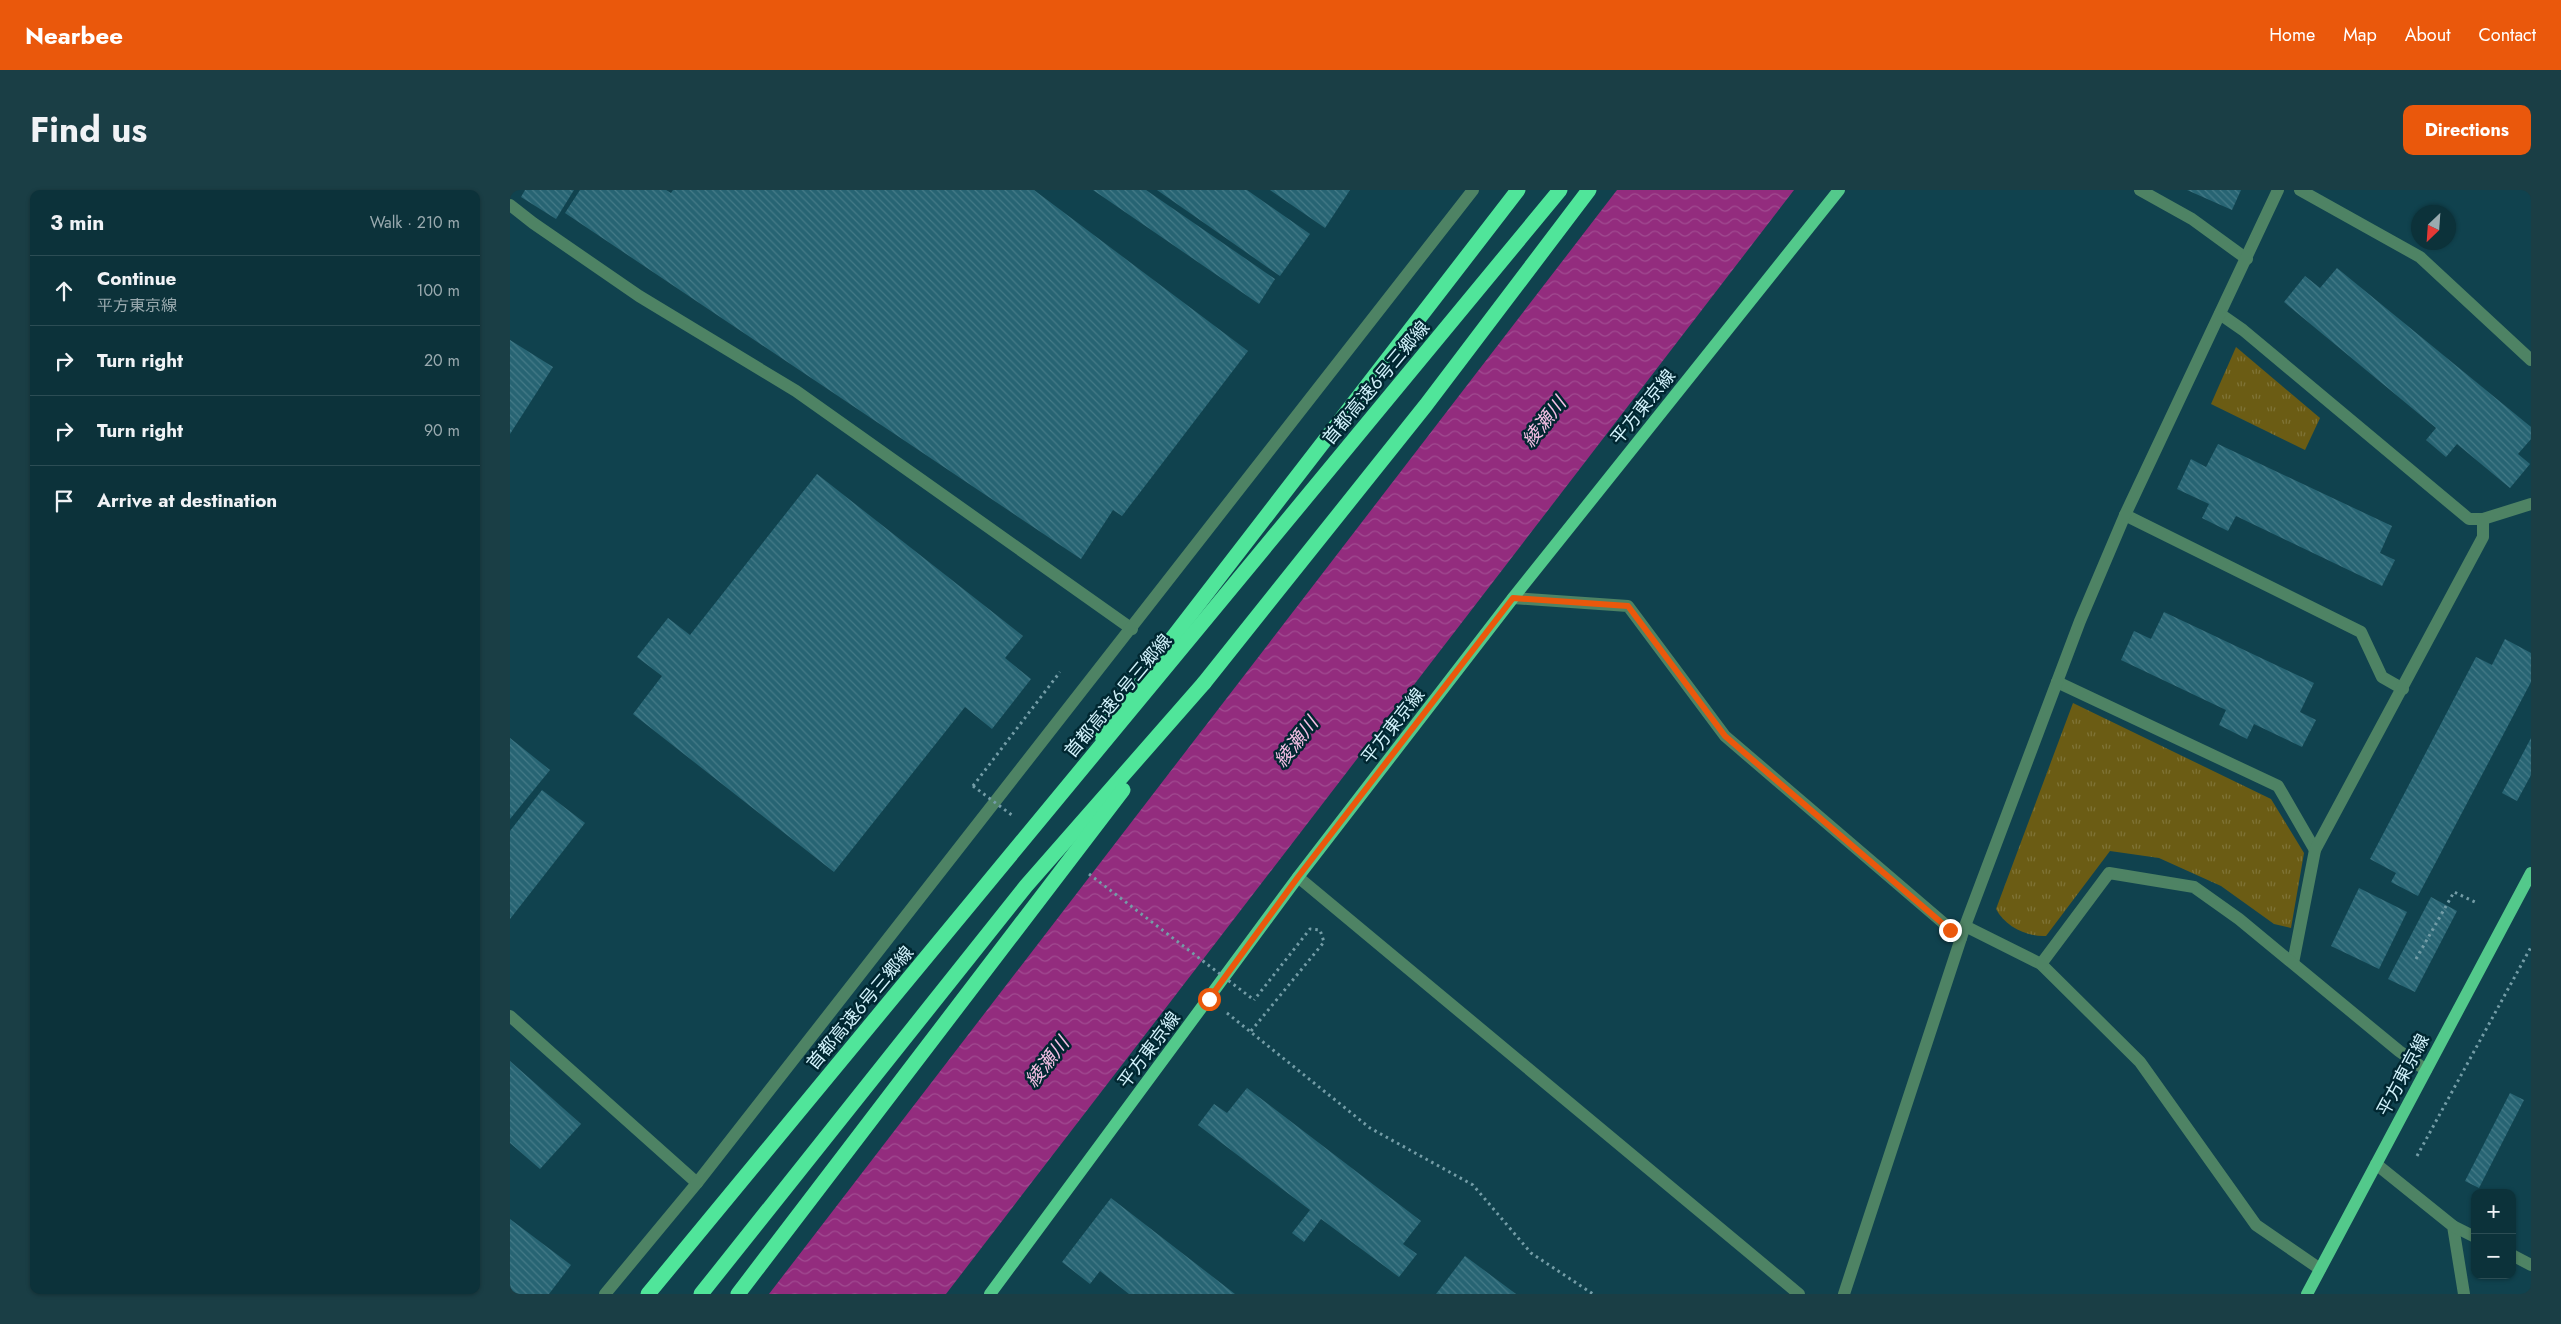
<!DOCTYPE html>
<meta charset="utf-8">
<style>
body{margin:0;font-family:Jost,"Noto Sans JP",sans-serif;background:#1a3e45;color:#f1f3f6}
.controls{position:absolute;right:15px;bottom:15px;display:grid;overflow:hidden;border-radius:10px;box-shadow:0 1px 4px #0004}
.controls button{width:45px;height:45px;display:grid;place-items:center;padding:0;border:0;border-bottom:1px solid #2c4d54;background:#0c323a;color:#f1f3f6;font:25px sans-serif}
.compass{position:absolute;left:1901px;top:15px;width:45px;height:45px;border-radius:50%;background:#0c323a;box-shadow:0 1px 4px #0004;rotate:205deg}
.stop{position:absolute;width:15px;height:15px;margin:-11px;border:4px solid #ea580c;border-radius:50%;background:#fff}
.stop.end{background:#ea580c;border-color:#fff;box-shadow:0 1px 5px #0008}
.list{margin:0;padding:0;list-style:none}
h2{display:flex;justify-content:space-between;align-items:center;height:65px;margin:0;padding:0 20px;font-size:21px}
h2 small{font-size:16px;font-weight:400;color:#9aaaaf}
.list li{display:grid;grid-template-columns:32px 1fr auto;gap:15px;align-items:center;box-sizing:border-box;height:70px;padding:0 20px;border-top:1px solid #2c4d54}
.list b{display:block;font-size:19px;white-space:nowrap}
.list p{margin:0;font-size:16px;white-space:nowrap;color:#9aaaaf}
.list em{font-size:16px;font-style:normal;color:#9aaaaf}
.icon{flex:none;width:28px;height:28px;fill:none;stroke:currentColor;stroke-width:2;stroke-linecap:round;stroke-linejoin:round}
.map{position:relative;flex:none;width:2021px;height:1104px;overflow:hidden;border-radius:10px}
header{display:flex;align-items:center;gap:30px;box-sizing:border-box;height:70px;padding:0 25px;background:#ea580c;color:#fff}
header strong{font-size:24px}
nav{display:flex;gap:28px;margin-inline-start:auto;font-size:18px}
.intro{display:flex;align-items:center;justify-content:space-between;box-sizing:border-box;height:120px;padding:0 30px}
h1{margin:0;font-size:35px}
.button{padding:12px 22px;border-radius:10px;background:#ea580c;color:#fff;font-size:18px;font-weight:700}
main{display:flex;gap:30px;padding:0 30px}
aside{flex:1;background:#0c323a;border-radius:10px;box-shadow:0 1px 4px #0004}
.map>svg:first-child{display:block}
.park{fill:url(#park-tufts)}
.water{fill:url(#water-waves)}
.building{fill:url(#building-back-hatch)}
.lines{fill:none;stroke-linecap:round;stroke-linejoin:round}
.path{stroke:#749da7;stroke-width:3;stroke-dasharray:2.5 4;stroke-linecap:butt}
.minor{stroke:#4e8364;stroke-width:12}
.major{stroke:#53c98b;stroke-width:12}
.highway{stroke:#50e59a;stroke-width:15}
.path-bridge{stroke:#749da7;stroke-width:3;stroke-dasharray:2.5 4;stroke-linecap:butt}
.highway-bridge{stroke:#50e59a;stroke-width:15}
.route{stroke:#ea580c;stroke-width:6}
.labels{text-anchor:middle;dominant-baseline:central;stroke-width:5;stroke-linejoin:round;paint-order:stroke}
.street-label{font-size:18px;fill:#d2f3fc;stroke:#002731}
.water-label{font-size:19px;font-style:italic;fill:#f5c0e5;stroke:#002731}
</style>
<header>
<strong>Nearbee</strong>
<nav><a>Home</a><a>Map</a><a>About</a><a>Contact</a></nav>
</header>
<div class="intro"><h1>Find us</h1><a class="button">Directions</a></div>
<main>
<aside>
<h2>3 min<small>Walk · 210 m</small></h2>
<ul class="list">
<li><svg class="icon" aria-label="ahead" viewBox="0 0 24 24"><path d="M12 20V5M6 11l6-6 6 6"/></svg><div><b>Continue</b><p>平方東京線</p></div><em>100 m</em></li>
<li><svg class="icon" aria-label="right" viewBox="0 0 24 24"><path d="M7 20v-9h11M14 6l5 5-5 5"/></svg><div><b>Turn right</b></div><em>20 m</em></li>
<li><svg class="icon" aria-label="right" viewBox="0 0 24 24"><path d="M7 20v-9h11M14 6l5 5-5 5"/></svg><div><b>Turn right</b></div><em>90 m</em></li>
<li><svg class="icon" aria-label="arrive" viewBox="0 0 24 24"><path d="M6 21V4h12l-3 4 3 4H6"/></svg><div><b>Arrive at destination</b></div></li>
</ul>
</aside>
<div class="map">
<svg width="2021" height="1104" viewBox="0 0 2021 1104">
<defs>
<pattern id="park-tufts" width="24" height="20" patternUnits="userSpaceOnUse" patternTransform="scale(1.25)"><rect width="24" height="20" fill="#6b5c14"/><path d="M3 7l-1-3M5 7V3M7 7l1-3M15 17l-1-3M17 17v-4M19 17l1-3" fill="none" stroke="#7f7437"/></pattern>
<pattern id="water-waves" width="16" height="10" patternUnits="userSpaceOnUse" patternTransform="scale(1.25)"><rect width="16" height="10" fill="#932c7e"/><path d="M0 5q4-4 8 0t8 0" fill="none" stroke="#a14b91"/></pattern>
<pattern id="building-back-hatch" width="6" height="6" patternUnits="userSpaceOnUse" patternTransform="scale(1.25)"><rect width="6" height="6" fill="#276473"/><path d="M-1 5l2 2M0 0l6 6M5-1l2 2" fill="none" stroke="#457b88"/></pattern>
</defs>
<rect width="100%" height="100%" fill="#10424e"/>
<g class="park">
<path d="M1726,157l84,71 -15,32 -94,-46z"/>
<path d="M1563,513l198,96 33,54 -13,75 -17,-4 -53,-38 -62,-28 -49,-7 -64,85c-20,1 -41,-10 -50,-27z"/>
</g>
<path class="water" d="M1107,0h177l-848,1104h-177z"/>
<g class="building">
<path d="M15,0h49l-18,29 -35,-22z"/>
<path d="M70,0h86l5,3 2,-3h361l214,161 -126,165 -9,-6 -32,49 -516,-346z"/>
<path d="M583,0h53l129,89 -16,25z"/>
<path d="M647,0h90l63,44 -30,42z"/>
<path d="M760,0h80l-25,38z"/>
<path d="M1677,0h54l-9,20z"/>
<path d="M1827,78l194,159v12l-13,15 12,10 -20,24 -53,-44 -11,13 -20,-17 10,-12 -152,-126 21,-26 15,12z"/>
<path d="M0,150l43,27 -43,67z"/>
<path d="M1708,254l174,82 -12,27 15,7 -13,26 -146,-70 -8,15 -26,-13 7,-14 -32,-15 14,-30 15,8z"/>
<path d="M307,284l206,162 -18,22 26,21 -39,50 -27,-22 -131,165 -201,-158 29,-38 -25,-19 31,-39 22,17z"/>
<path d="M1654,422l150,71 -14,29 16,8 -14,27 -48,-23 -7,15 -28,-14 7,-15 -105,-50 13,-29 17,8z"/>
<path d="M1995,449l26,14v29l-113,214 -27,-14 5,-9 -26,-14 106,-202 16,8z"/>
<path d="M0,548l40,32 -40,49z"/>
<path d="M2021,548v37l-14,26 -15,-8z"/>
<path d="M32,600l43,33 -75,96v-88z"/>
<path d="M1849,698l48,24 -28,57 -48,-23z"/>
<path d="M1921,707l26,14 -42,81 -27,-13z"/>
<path d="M0,871l71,63 -41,45 -30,-26z"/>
<path d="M737,898l174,133 -18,23 14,10 -18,23 -78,-58 -17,23 -12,-9 18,-23 -112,-85 16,-21 13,9z"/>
<path d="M2000,903l14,7 -45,88 -14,-7z"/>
<path d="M601,1008l124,96h-106l-29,-23 -10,13 -28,-22z"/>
<path d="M0,1029l61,46 -22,29h-39z"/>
<path d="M955,1066l51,38h-80z"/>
</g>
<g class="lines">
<g class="path">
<path d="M463,596l87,-114"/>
<path d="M1906,769l38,-67 23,11"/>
<path d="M717,823l143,115 103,57 58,68 62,41"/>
<path d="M741,841l73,-89 -4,-12 -10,-1 -56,71"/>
<path d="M1907,966l114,-209"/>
</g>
<g class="minor">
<path d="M1630,0l52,29 55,40"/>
<path d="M1790,0l120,67 111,103"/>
<path d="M0,15l23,18 106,73 157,95 336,238"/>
<path d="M1710,124l23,16 226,189h14"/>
<path d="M1615,325l236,117 21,45 21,12"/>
<path d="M1003,408l115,8 97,130 236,202"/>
<path d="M1547,492l221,104 37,64"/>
<path d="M788,687l501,417"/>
<path d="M1455,736l76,38 99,98 116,163 64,44"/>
<path d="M1783,773l22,-113 168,-313v-18l48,-15"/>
<path d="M1531,774l68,-91 85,14 45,32 160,132 27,19"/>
<path d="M0,826l187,167"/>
<path d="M1866,974l77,62 11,68"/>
<path d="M1943,1036l22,11"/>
<path d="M2002,1065l19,10"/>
<path d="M95,1104l92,-111 776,-993"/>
<path d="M1334,1104l121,-368 115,-305 45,-106 153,-325"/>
</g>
<g class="major">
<path d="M480,1104l308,-417 215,-279 326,-408"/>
<path d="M1797,1104l224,-421"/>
</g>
<path class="highway" d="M694,493l222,-278 163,-215"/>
<g class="path-bridge">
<path d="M463,596l40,30"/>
<path d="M579,684l165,126"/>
</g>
<g class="highway-bridge">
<path d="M589,543l419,-543"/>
<path d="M138,1104l912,-1104"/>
<path d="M191,1104l325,-408 178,-203"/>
<path d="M228,1104l385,-504"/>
</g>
</g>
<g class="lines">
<path class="route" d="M699,809l89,-122 215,-279 115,8 97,130 225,194"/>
</g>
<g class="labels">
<g class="street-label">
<text transform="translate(866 193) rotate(-50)">首都高速6号三郷線</text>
<text transform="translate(1133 217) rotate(-51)">平方東京線</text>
<text transform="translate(608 506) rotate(-50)">首都高速6号三郷線</text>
<text transform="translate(883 536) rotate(-52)">平方東京線</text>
<text transform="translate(350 818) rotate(-50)">首都高速6号三郷線</text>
<text transform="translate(639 860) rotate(-53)">平方東京線</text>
<text transform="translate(1893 885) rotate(-62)">平方東京線</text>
</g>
<g class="water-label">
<text transform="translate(1034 232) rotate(-52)">綾瀬川</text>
<text transform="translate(786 552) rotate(-52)">綾瀬川</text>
<text transform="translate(537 872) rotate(-52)">綾瀬川</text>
</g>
</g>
</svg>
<div class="controls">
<button>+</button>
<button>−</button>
</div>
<svg class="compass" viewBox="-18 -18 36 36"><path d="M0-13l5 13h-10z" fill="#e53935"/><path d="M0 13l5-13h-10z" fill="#9aaaaf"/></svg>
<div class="stop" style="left:699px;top:809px"></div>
<div class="stop end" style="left:1440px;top:740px"></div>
</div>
</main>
